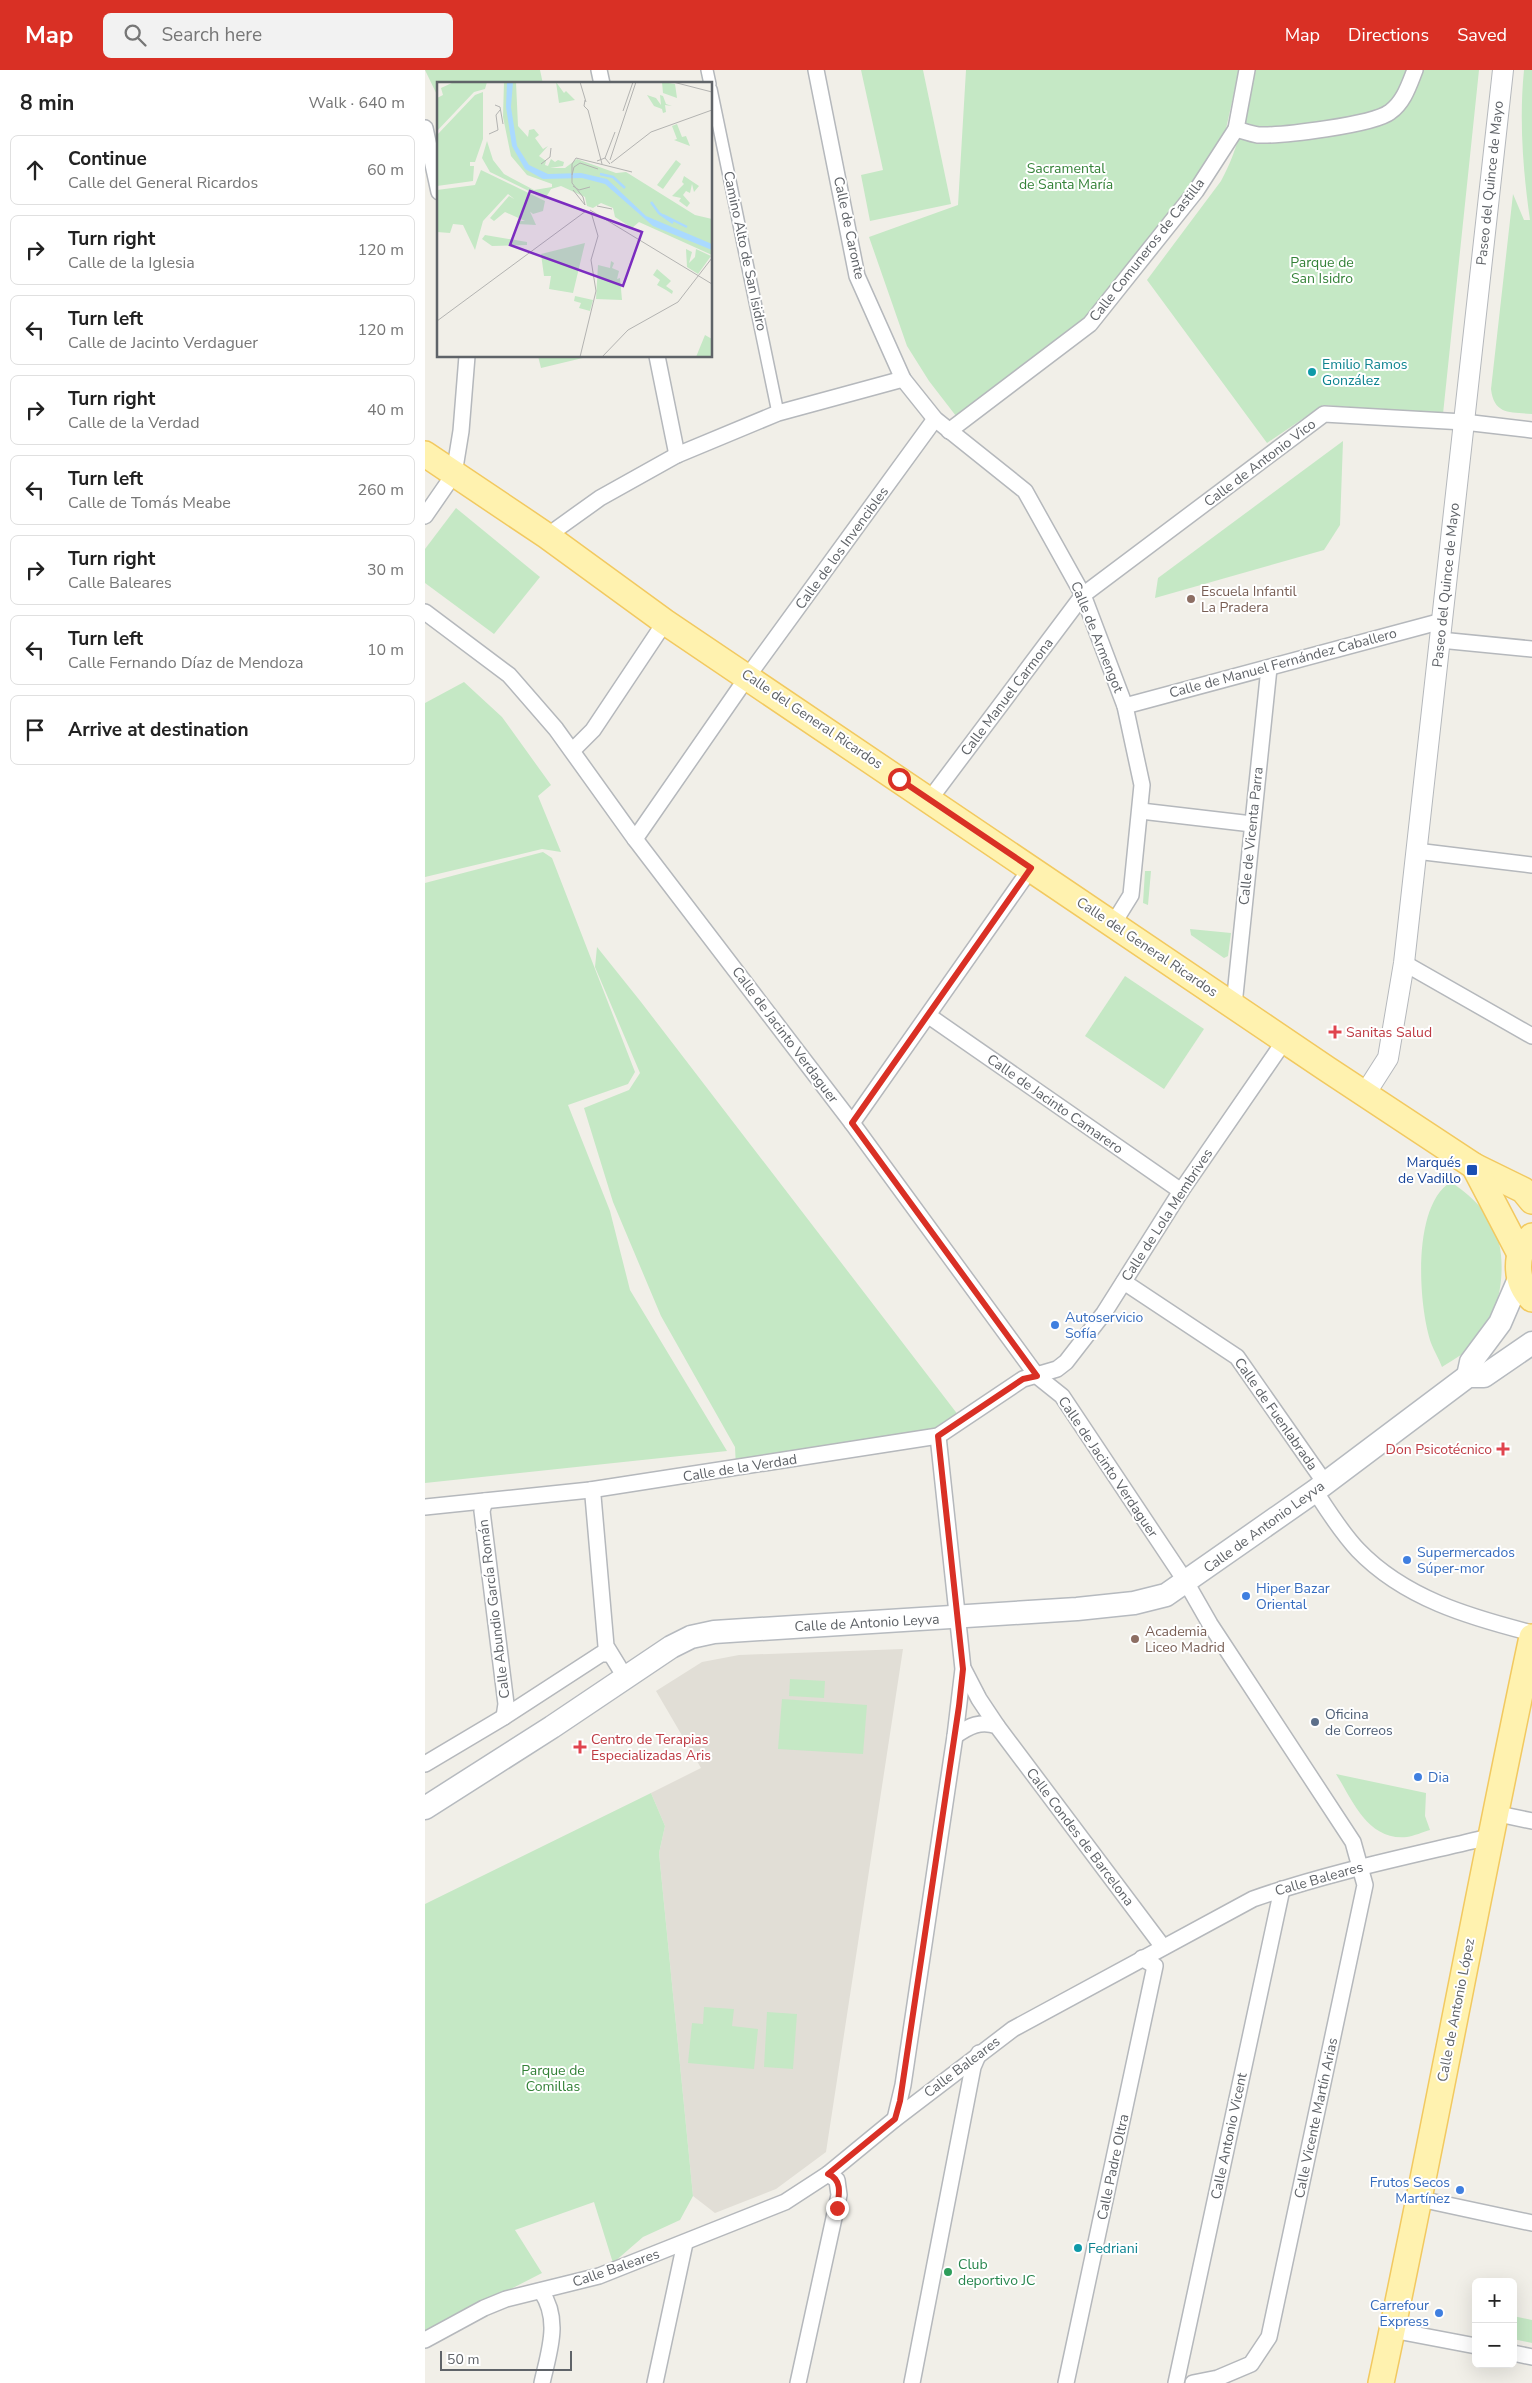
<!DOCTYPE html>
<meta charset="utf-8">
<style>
body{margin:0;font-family:"Nunito Sans",sans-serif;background:#f2f2f2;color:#222}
.controls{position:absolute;right:15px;bottom:15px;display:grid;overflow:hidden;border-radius:8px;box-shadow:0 5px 20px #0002}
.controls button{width:45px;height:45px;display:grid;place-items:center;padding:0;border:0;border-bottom:1px solid #e0e0e0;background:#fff;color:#222;font:25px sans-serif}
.scale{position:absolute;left:15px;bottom:12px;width:132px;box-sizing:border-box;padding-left:5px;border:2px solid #5f6368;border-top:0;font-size:14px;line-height:18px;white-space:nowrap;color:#5f6368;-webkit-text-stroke:4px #fff;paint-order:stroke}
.stop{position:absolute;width:15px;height:15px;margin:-11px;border:4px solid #d93025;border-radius:50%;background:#fff}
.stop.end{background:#d93025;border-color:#fff;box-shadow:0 1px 5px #0008}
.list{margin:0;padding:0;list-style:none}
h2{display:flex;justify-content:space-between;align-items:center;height:65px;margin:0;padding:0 20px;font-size:21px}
h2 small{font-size:16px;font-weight:400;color:#767676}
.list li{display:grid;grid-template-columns:32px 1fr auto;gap:15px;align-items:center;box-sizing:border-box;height:70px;margin:0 10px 10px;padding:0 10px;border:1px solid #e0e0e0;border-radius:8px}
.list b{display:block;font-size:19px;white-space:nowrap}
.list p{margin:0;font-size:16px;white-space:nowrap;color:#767676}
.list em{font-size:16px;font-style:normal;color:#767676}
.icon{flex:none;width:28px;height:28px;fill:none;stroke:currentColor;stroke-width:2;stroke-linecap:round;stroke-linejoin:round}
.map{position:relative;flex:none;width:1107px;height:2313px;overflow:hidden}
header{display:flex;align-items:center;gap:30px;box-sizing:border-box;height:70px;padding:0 25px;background:#d93025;color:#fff}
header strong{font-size:24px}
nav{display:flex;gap:28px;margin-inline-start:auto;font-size:18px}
.search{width:350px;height:45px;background:#f2f2f2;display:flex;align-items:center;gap:12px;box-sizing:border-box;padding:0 18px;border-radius:8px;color:#767676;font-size:19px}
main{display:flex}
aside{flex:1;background:#fff}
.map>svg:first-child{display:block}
.education{fill:#e1ded6}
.green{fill:#c5e8c5}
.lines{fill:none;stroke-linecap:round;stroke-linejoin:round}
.pedestrian-casing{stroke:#b5b8bc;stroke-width:14}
.minor-casing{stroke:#b5b8bc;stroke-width:18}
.tertiary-casing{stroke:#b5b8bc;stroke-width:22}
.secondary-casing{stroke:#b6babf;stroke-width:25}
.primary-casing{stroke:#f2c960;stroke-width:28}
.pedestrian{stroke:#fff;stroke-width:11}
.minor{stroke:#fff;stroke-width:15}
.tertiary{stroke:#fff;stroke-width:20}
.secondary{stroke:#fff;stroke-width:22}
.primary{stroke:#fff2af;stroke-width:25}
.route{stroke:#d93025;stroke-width:6}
.culture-dot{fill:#0f9aa8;stroke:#fff;stroke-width:2}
.education-dot{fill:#8d6e63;stroke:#fff;stroke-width:2}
.health-dot{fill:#e0444e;stroke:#fff;stroke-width:2}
.transit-dot{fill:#1a4fb4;stroke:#fff;stroke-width:2}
.shop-dot{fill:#3f7fe0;stroke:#fff;stroke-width:2}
.service-dot{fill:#5c6f8a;stroke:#fff;stroke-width:2}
.leisure-dot{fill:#2e9e5b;stroke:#fff;stroke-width:2}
.labels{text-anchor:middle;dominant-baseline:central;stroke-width:4;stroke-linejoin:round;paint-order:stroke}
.park-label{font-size:14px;fill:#348238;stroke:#fff}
.street-label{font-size:14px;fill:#5f6368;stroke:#fff}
.culture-label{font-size:14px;fill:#0d838f;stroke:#fff;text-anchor:start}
.education-label{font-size:14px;fill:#785e54;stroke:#fff;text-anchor:start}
.health-label{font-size:14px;fill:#be3a42;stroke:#fff;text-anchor:start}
.transit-label{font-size:14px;fill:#164399;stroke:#fff;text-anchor:end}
.shop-label{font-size:14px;fill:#366cbe;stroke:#fff;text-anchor:start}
.service-label{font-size:14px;fill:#4e5e75;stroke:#fff;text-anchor:start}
.leisure-label{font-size:14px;fill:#27864d;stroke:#fff;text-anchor:start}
.inset-river{fill:none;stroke:#aadaff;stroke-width:2.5}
.inset-road{fill:none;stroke:#b3b3b1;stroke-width:1}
.view{fill:#7b2cbf;fill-opacity:0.15;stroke:#7b2cbf;stroke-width:2.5}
.inset-edge{fill:none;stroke:#5f6368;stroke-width:2.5}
</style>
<header>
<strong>Map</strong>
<div class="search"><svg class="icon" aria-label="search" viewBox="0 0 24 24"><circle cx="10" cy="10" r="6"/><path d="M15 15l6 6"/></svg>Search here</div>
<nav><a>Map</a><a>Directions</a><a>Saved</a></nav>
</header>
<main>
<aside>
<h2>8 min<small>Walk · 640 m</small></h2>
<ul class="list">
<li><svg class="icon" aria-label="ahead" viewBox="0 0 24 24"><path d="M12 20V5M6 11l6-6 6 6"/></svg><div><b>Continue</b><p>Calle del General Ricardos</p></div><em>60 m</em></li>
<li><svg class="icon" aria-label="right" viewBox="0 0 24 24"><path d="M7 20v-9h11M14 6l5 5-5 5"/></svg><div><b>Turn right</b><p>Calle de la Iglesia</p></div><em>120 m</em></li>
<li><svg class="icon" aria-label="left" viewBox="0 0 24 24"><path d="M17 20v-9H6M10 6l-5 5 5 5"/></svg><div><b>Turn left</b><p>Calle de Jacinto Verdaguer</p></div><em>120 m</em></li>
<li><svg class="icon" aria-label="right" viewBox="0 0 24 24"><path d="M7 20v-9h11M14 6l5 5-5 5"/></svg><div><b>Turn right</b><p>Calle de la Verdad</p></div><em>40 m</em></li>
<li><svg class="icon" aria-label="left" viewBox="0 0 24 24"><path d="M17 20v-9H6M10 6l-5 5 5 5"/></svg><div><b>Turn left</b><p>Calle de Tomás Meabe</p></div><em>260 m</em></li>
<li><svg class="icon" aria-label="right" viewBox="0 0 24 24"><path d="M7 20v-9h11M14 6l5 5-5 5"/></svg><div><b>Turn right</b><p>Calle Baleares</p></div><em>30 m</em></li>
<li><svg class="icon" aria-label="left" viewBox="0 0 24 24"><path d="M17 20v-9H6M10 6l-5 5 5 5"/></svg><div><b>Turn left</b><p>Calle Fernando Díaz de Mendoza</p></div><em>10 m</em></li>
<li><svg class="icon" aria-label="arrive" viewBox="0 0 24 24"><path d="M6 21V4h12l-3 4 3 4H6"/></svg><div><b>Arrive at destination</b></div></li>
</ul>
</aside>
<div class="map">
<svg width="1107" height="2313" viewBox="0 0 1107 2313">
<rect width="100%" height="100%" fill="#f1efe8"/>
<path class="education" d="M478,1579l-77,503 -50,37 -61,24 -22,-17 -34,-343 6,-27 -14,-33 50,-25 -45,-77 46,-29 37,-7z"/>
<g class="green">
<path d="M0,0h115l3,14h-104v15z"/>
<path d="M436,0h62l28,134 -81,17 -9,-46 22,-5z"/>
<path d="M541,0h273l-15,68 -125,175 -143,103 -27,-35 -22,-35 -38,-109 89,-32z"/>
<path d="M831,0h223l-36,344 -120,-9 -56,38 -120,-163 74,-99c19,-34 25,-73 35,-111z"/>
<path d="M1099,0h8v344c-22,-2 -38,1 -41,-25l22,-195 11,26h6c-7,-49 -11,-100 -6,-150z"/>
<path d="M113,286h53l-50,12z"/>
<path d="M918,371l-3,84 -16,25 -169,48 3,-20z"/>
<path d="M31,438l84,69 -46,57 -69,-51v-34z"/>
<path d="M39,612l38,35 49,68 -13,11 23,56 -19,-3 -117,28v-174z"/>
<path d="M118,782l9,6 83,214 -7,12 -60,21 42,106 20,79 97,161 -302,32v-600z"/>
<path d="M720,801h6l-3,34 -5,-2z"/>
<path d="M765,859l41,4 -3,23 -4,2 -33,-23z"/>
<path d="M172,877l44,55 321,418 -24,16 -202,32 -1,-21 -74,-131 -48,-114 -29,-94 45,-18 11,-17 -45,-106z"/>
<path d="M700,906l79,53 -40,60 -79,-53z"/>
<path d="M1026,1112c16,11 30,23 40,40 19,32 11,90 -12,117 -9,12 -25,20 -37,28 -3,-8 -8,-16 -11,-24 -13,-39 -19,-138 20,-161z"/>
<path d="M365,1609l35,2 -1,17 -35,-2z"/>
<path d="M357,1629l85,6 -4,49 -85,-5z"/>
<path d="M911,1704l90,19 -1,23 5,14c-7,2 -16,6 -23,7 -39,4 -54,-36 -71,-63z"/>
<path d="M226,1723l14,33 -6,27 34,343 -13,24 -37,17 -30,26 -19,-61 -79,28 27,43 -117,60v-429z"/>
<path d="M279,1937l30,2 -2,17 26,3 -4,40 -66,-6 4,-40 11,1z"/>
<path d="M342,1942l30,2 -4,55 -29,-2z"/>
<path d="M1088,2246l19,4v23l-19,-4z"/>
</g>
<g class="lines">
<g class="pedestrian-casing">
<g id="pedestrian">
<path d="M282,0l3,14"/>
<path d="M286,19l67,324"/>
</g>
</g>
<g class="minor-casing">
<g id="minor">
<path d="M174,0l3,14"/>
<path d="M391,0l41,206 46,103 32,40 90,72 58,104 42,111 17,79 -11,110 -18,29"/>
<path d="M0,58l14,64"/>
<path d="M811,59c7,2 15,5 22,6 23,1 115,-10 132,-23 14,-10 19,-27 25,-42"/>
<path d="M232,286l20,99"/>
<path d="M524,361l141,-107 106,-133 40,-62 11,-59"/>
<path d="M0,446l29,-42 7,-43 6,-75"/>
<path d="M122,466l53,-38 77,-43 101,-42 125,-34"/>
<path d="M0,542l84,63 47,54 79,110 217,284 185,253 25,20 124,186 24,42 143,218 12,43 -96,452 -18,27 -33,14 -25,5"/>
<path d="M1015,570l92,9"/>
<path d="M700,636l317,-85"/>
<path d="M148,680l20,-20 72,-108"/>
<path d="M505,729l153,-204 241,-181 140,8 68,8"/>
<path d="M716,741l111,13"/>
<path d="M210,769l113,-163 187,-257"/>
<path d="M991,781l116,14"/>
<path d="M979,893l128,73"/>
<path d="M809,935l35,-337"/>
<path d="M504,946l252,175"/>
<path d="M427,1053l179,-255"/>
<path d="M699,1212l113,75 88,126"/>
<path d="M165,1420l3,6 13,150 19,31"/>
<path d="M890,1421c13,20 26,41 43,59 46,48 111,67 174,83"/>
<path d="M60,1431l-3,10 24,193 -2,13"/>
<path d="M0,1437l165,-17 348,-54 85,-57 34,-10 9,-7 38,-49 77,-122 104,-151"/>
<path d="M539,1600l15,29 18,27"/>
<path d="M530,1666c14,-10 26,-16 42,-10l166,221"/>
<path d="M0,1694l79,-47 97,-63h8"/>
<path d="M1069,1743l38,8"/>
<path d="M470,2049l8,-34 52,-349 8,-67 -25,-233"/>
<path d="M995,2129l112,24"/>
<path d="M116,2221c20,29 8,60 1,92"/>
<path d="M967,2260l84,16"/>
<path d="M0,2270l59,-32 22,-9 93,-23 186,-74 43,-28 67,-55 118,-90 240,-130c77,-27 157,-43 236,-62"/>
<path d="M1088,2283l19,4"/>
<path d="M230,2313l30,-140"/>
<path d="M373,2313l41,-188 -2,-15 -9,-6"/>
<path d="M487,2313l61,-316 6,-14"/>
<path d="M641,2313l89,-417 -13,-8"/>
<path d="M751,2313l106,-494"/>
</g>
</g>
<g class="tertiary-casing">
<path id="tertiary" d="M940,1024l23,-36 16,-95 99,-893"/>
</g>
<g class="secondary-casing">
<g id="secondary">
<path d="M1043,1306l3,-14 29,-39 19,-44"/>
<path d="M0,1738l127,-81 119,-80 20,-10 23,-5 363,-23 57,-6 32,-8 149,-104 153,-115h16l48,-33"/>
</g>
</g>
<g class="primary-casing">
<g id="primary">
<path d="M0,384l122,82 118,86 662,447 147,97 49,24 9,11"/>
<path d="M1049,1096l46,88"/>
<path d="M1107,1166c-19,17 -17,46 0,63"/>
<path d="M956,2313c53,-248 98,-498 151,-746"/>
</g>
</g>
<use href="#pedestrian" class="pedestrian"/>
<use href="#minor" class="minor"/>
<use href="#tertiary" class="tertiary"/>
<use href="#secondary" class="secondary"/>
<use href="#primary" class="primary"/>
</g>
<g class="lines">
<path class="route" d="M412,2138c2,-13 6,-28 -9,-34l67,-55 5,-18 59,-395 4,-37 -25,-233 85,-57 14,-3 -185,-253 179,-255 -132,-89"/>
</g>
<g class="culture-dot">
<circle cx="887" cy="302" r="5"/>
<circle cx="653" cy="2178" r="5"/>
</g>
<g class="education-dot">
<circle cx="766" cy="529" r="5"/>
<circle cx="710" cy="1569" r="5"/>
</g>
<g class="health-dot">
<path d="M907.5 954.5h5v5h5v5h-5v5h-5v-5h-5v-5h5z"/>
<path d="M1075.5 1371.5h5v5h5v5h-5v5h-5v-5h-5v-5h5z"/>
<path d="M152.5 1669.5h5v5h5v5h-5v5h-5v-5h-5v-5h5z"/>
</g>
<rect class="transit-dot" x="1041" y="1094" width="12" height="12" rx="2.5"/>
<g class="shop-dot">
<circle cx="630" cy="1255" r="5"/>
<circle cx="982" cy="1490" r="5"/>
<circle cx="821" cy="1526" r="5"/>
<circle cx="993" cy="1707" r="5"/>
<circle cx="1035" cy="2120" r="5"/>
<circle cx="1014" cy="2243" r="5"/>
</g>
<circle class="service-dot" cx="890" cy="1652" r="5"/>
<circle class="leisure-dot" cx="523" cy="2202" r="5"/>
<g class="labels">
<g class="park-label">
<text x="641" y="98">Sacramental<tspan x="641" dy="16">de Santa María</tspan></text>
<text x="897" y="192">Parque de<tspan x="897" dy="16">San Isidro</tspan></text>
<text x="128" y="2000">Parque de<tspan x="128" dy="16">Comillas</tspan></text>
</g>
<g class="street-label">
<text transform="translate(1065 113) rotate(-84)">Paseo del Quince de Mayo</text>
<text transform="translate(424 158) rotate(78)">Calle de Caronte</text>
<text transform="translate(722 180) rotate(-52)">Calle Comuneros de Castilla</text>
<text transform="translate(320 181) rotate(78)">Camino Alto de San Isidro</text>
<text transform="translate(835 393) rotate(-37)">Calle de Antonio Vico</text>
<text transform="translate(417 478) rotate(-54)">Calle de los Invencibles</text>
<text transform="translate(1021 515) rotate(-84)">Paseo del Quince de Mayo</text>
<text transform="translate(672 567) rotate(68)">Calle de Armengot</text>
<text transform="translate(858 593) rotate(-15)">Calle de Manuel Fernández Caballero</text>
<text transform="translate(582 627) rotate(-53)">Calle Manuel Carmona</text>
<text transform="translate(387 649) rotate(34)">Calle del General Ricardos</text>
<text transform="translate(826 766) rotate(-84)">Calle de Vicenta Parra</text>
<text transform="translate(722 877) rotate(34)">Calle del General Ricardos</text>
<text transform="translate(360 965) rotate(53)">Calle de Jacinto Verdaguer</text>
<text transform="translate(630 1034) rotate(35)">Calle de Jacinto Camarero</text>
<text transform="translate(742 1145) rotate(-57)">Calle de Lola Membrives</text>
<text transform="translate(851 1344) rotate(55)">Calle de Fuenlabrada</text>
<text transform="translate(683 1397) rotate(56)">Calle de Jacinto Verdaguer</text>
<text transform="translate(315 1398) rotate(-9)">Calle de la Verdad</text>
<text transform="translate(839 1457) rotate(-36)">Calle de Antonio Leyva</text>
<text transform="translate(69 1539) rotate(-97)">Calle Abundio García Román</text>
<text transform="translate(442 1553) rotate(-3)">Calle de Antonio Leyva</text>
<text transform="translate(655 1767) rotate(53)">Calle Condes de Barcelona</text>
<text transform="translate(894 1809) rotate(-16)">Calle Baleares</text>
<text transform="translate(1031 1940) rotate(-79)">Calle de Antonio López</text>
<text transform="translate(537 1997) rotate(-37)">Calle Baleares</text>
<text transform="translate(891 2048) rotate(-78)">Calle Vicente Martín Arias</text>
<text transform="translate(804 2066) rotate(-78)">Calle Antonio Vicent</text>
<text transform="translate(688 2097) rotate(-78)">Calle Padre Oltra</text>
<text transform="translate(191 2198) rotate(-19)">Calle Baleares</text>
</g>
<g class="culture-label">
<text x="897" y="294">Emilio Ramos<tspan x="897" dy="16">González</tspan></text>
<text x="663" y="2178">Fedriani</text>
</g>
<g class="education-label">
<text x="776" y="521">Escuela Infantil<tspan x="776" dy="16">La Pradera</tspan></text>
<text x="720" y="1561">Academia<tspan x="720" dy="16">Liceo Madrid</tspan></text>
</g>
<g class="health-label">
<text x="921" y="962">Sanitas Salud</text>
<text x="1067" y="1379" text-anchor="end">Don Psicotécnico</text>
<text x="166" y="1669">Centro de Terapias<tspan x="166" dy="16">Especializadas Aris</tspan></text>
</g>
<g class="transit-label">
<text x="1036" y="1092">Marqués<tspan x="1036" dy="16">de Vadillo</tspan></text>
</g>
<g class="shop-label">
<text x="640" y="1247">Autoservicio<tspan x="640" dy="16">Sofía</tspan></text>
<text x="992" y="1482">Supermercados<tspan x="992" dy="16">Súper-mor</tspan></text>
<text x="831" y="1518">Hiper Bazar<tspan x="831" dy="16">Oriental</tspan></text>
<text x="1003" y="1707">Dia</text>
<text x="1025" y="2112" text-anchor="end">Frutos Secos<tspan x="1025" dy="16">Martínez</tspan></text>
<text x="1004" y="2235" text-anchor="end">Carrefour<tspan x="1004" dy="16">Express</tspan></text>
</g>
<g class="service-label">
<text x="900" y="1644">Oficina<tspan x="900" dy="16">de Correos</tspan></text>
</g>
<g class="leisure-label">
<text x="533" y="2194">Club<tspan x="533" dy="16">deportivo JC</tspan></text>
</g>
</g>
<g transform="translate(12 12)">
<rect width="275" height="275" fill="#f1efe8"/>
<path d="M17,0h33l-2,7 -11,3 -37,39v-33l6,-3 -2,-7zM67,0h12l2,44 10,11 1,-7 5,-1 5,6 -4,3 8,11 5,-3 -9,10 7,5 -1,4 3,1 3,-7 4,3 3,-2 6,2 -1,4 -13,2h15l12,-9 39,14 10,-1 69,43 17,4v36l-73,-33 -7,6 -17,-11 -2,-9 -12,-5 -8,5 -6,-2 -2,-9 -24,-11 -10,3 -6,10 -55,-27 -8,-14 5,-17 6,19 11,14 30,16 18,-3v-3l-25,-9 -16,-19 -8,-39zM119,0l8,11 2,-2 9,9 -16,3zM225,0l13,2 2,14 -14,-5zM46,10v47l-8,23h-5v4h4l-1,15 -36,5v-51l38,-40zM210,13l9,3 5,7 -1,-10 3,1 3,8 6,2 -7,-1 1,7 -3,1 -1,-4 -8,-3zM240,42l5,13 4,-1 4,10 -16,-6 3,-1 -5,-13zM239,78l5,4 -18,25 -6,-4zM44,88l64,31 -2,10 -10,3 -25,-20 -25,27 -8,29 -12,-25 -10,-1 -3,9 -13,-1v-42l38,-5zM247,94l15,10 -5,6 -2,-8 -2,9 -4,-2 -3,4 7,8 -3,4 -8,-6 2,-3 -9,-2 12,-12 -2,-2zM72,114l19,11 8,18 -19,-1 1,-3h7l-20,-9 -11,9 -4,-3zM48,153l42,7v3l-35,1 -10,-7zM148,161l-12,50 -24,-4 2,-13h-7l-3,-22zM249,167l6,3 -3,11 6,-6 1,-8 15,7 -13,18 -11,-7zM174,179l3,2 -2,5 7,3 -2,8 3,-1 2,22 -26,-1 2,-34 12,3zM220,187l14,12 -5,5 7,5 -1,3 -6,-4 -1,4 1,-4 -9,-5 3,-5 -7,-5zM138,214l18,4 -3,11 -11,-3 2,-5 -7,-2zM268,253l7,4v18h-16z" fill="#c5e8c5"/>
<path d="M70,0h6l-2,25 6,39 12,19 19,9 33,-1 26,6 39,37 66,28v6l-59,-24 -48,-42 -23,-6 -39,1 -18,-10 -13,-23 -6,-39z" fill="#aadaff"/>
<path class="inset-river" d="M163,92l13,3 12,11M214,120l8,11 14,10M226,133l24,12"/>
<path class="inset-road" d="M143,0l6,20M236,0l39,10M148,18l-1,6 4,4 14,54M58,23l5,2 3,17M186,29l10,-29M52,52l9,-4 -2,-15 4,-5M168,76l10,-26M173,78l26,-78M160,79l8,-3 5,6M174,81l40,-31 61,-22M104,82l9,-7 1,-9M135,93l2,-8 6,-4 18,6M136,104l6,4 11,-3M136,108l12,15M148,123l-2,-8 -11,-14v-19l4,-6 56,14M160,124l15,3M153,128l122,74M0,239l149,-110M143,275l16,-66 -5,-31 7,-24 -7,-24M165,275l26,-27 50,-28 34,-44"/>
<path class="view" d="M93,109l112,41 -19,54 -113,-41z"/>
<rect width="275" height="275" class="inset-edge"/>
</g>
</svg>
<div class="controls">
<button>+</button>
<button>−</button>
</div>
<div class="scale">50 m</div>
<div class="stop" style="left:474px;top:709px"></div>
<div class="stop end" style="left:412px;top:2138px"></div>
</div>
</main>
